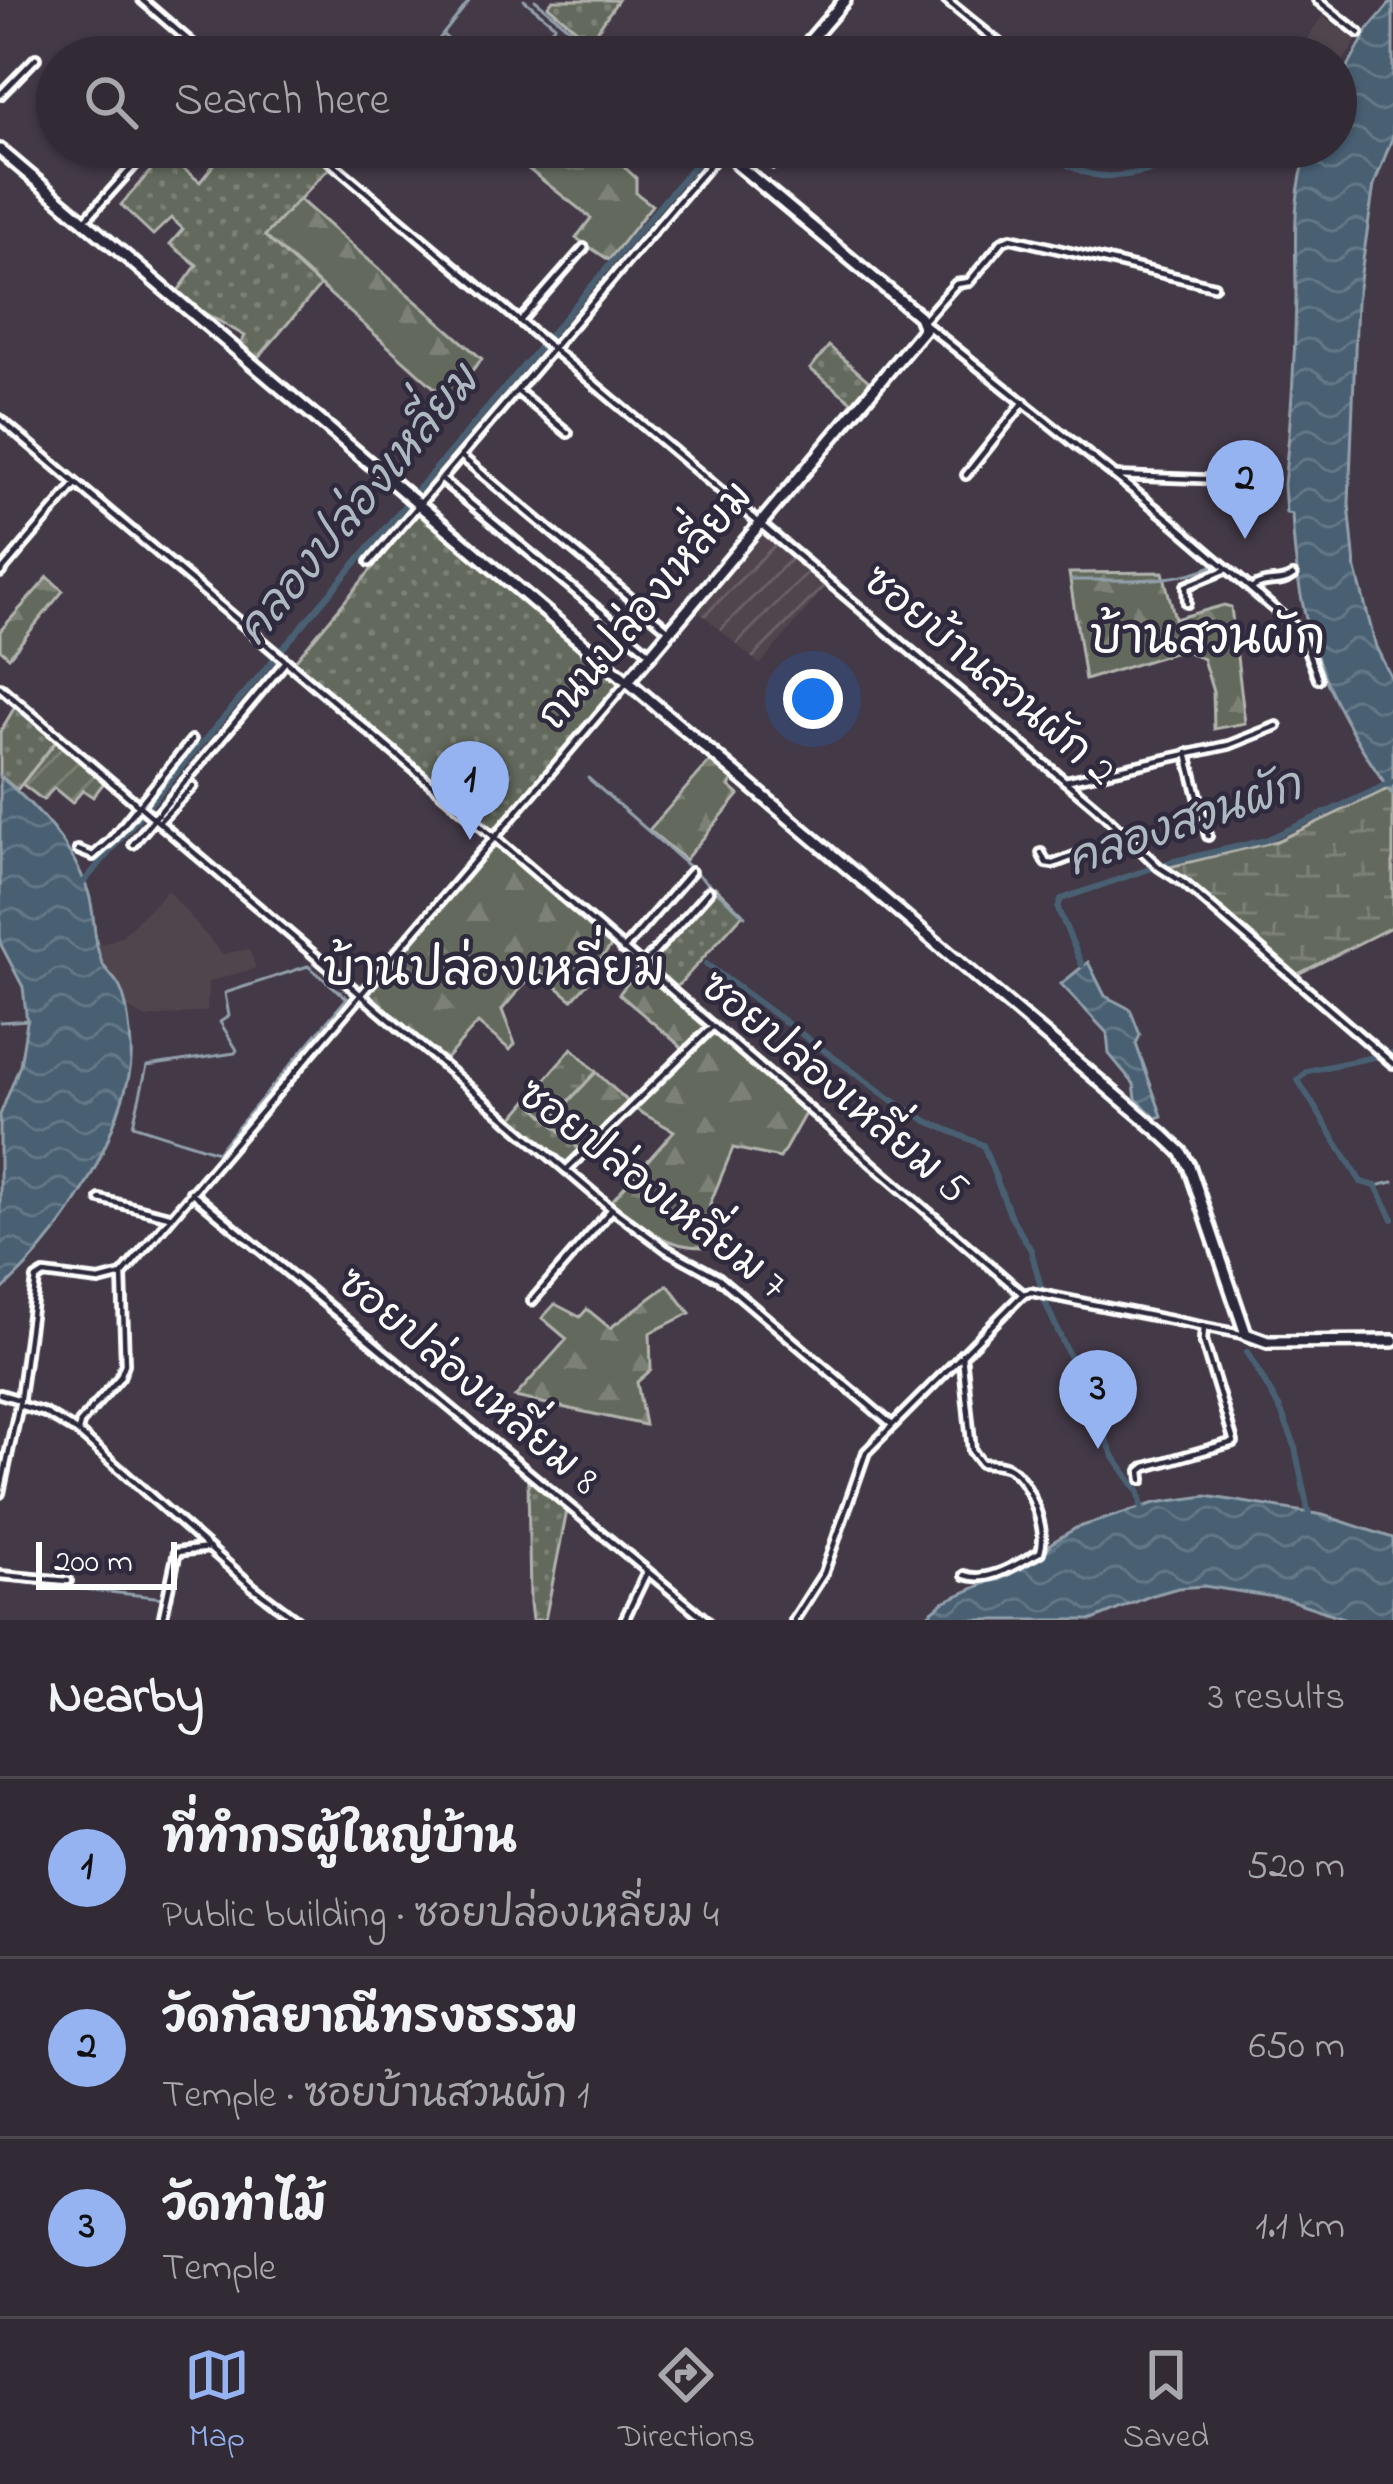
<!DOCTYPE html>
<meta charset="utf-8">
<style>
body{margin:0;font-family:"Indie Flower","Playpen Sans Thai",sans-serif;background:#3a333d;color:#f1f3f6}
.scale{position:absolute;left:36px;bottom:30px;width:141px;box-sizing:border-box;padding-left:12px;border:6px solid #fff;border-top:0;font-size:33px;line-height:42px;white-space:nowrap;color:#fff;-webkit-text-stroke:9px #2f2a3d;paint-order:stroke}
.you{position:absolute;left:813px;top:699px;width:42px;height:42px;margin:-30px;border:9px solid #fff;border-radius:50%;background:#1a73e8;box-shadow:0 0 0 18px #1a73e833}
.badge{display:grid;place-items:center;width:78px;height:78px;border-radius:50%;background:#95b2f1;color:#111;font-size:39px;font-weight:700}
.pin{position:absolute;translate:-50% -99px;filter:drop-shadow(0 3px 6px #0008)}
.pin::after{content:'';position:absolute;top:63px;width:42px;height:36px;background:inherit;clip-path:polygon(0 0,100% 0,50% 100%)}
.list{margin:0;padding:0;list-style:none}
h2{display:flex;justify-content:space-between;align-items:center;height:156px;margin:0;padding:0 48px;font-size:51px}
h2 small{font-size:39px;font-weight:400;color:#a8a7ad}
.list li{display:grid;grid-template-columns:78px 1fr auto;gap:36px;align-items:center;box-sizing:border-box;height:180px;padding:0 48px;border-top:3px solid #4d4750}
.list b{display:block;font-size:45px;white-space:nowrap}
.list p{margin:0;font-size:39px;white-space:nowrap;color:#a8a7ad}
.list em{font-size:39px;font-style:normal;color:#a8a7ad}
.icon{flex:none;width:66px;height:66px;fill:none;stroke:currentColor;stroke-width:2;stroke-linecap:round;stroke-linejoin:round}
.map{position:relative;flex:none;width:1393px;height:1620px;overflow:hidden}
.search{position:absolute;background:#322b35;box-shadow:0 3px 9px #0004;left:36px;right:36px;top:36px;height:132px;display:flex;align-items:center;gap:30px;box-sizing:border-box;padding:0 42px;border-radius:66px;color:#a8a7ad;font-size:45px}
.sheet{height:696px;background:#322b35}
nav{display:flex;justify-content:space-around;align-items:center;box-sizing:border-box;height:168px;border-top:3px solid #4d4750;background:#322b35;font-size:33px;color:#a8a7ad}
nav a{display:grid;justify-items:center;gap:6px}
nav .on{color:#95b2f1}
.map>svg:first-child{display:block}
.built{fill:#51444e}
.industrial{fill:url(#industrial-furrows)}
.grass{fill:url(#grass-dots);stroke:#b2b4ae;stroke-width:3}
.forest{fill:url(#forest-firs);stroke:#b2b4ae;stroke-width:3}
.wetland{fill:url(#wetland-marsh);stroke:#b2b4ae;stroke-width:3}
.garden{fill:url(#garden-furrows);stroke:#b2b4ae;stroke-width:3}
.water{fill:url(#water-waves);stroke:#92a0ab;stroke-width:3}
.lines{fill:none;stroke-linecap:round;stroke-linejoin:round}
.stream{stroke:#92a0ab;stroke-width:3}
.canal{stroke:#496173;stroke-width:6}
.street-casing{stroke:#fff;stroke-width:14}
.secondary-casing{stroke:#fff;stroke-width:18}
.street{stroke:#2f2a3d;stroke-width:4.5}
.secondary{stroke:#2f2a3d;stroke-width:9}
.labels{text-anchor:middle;dominant-baseline:central;stroke-width:9;stroke-linejoin:round;paint-order:stroke}
.street-label{font-size:42px;fill:#fff;stroke:#2f2a3d}
.water-label{font-size:45px;font-style:italic;fill:#adb8c0;stroke:#2f2a3d}
.quarter-label{font-size:48px;fill:#fff;stroke:#2f2a3d}
</style>
<div class="map">
<svg width="1393" height="1620" viewBox="0 0 1393 1620">
<defs>
<pattern id="industrial-furrows" width="10" height="10" patternUnits="userSpaceOnUse" patternTransform="scale(3)"><rect width="10" height="10" fill="#51444e"/><path d="M-1 1l2-2M0 10L10 0M9 11l2-2" fill="none" stroke="#6b6069"/></pattern>
<pattern id="grass-dots" width="8" height="8" patternUnits="userSpaceOnUse" patternTransform="scale(3)"><rect width="8" height="8" fill="#646a5d"/><path d="M2 2h.1M6 6h.1" fill="none" stroke="#7b8075" stroke-width="1.8" stroke-linecap="round"/></pattern>
<pattern id="forest-firs" width="22" height="20" patternUnits="userSpaceOnUse" patternTransform="scale(3)"><rect width="22" height="20" fill="#646a5d"/><path d="M5 1l3.5 6h-7zM16 11l3.5 6h-7z" fill="#7b8075"/></pattern>
<pattern id="wetland-marsh" width="20" height="14" patternUnits="userSpaceOnUse" patternTransform="scale(3)"><rect width="20" height="14" fill="#646a5d"/><path d="M1 5h8M5 5V1M11 12h8M15 12V8" fill="none" stroke="#7b8075"/></pattern>
<pattern id="garden-furrows" width="10" height="10" patternUnits="userSpaceOnUse" patternTransform="scale(3)"><rect width="10" height="10" fill="#646a5d"/><path d="M-1 1l2-2M0 10L10 0M9 11l2-2" fill="none" stroke="#7b8075"/></pattern>
<pattern id="water-waves" width="16" height="10" patternUnits="userSpaceOnUse" patternTransform="scale(3)"><rect width="16" height="10" fill="#496173"/><path d="M0 5q4-4 8 0t8 0" fill="none" stroke="#647988"/></pattern>
</defs>
<rect width="100%" height="100%" fill="#433947"/>
<filter id="ink" filterUnits="userSpaceOnUse"><feTurbulence type="fractalNoise" baseFrequency=".00833" numOctaves="2"/><feDisplacementMap in="SourceGraphic" scale="24" xChannelSelector="R" yChannelSelector="G"/><feConvolveMatrix kernelMatrix="1 2 1 2 8 2 1 2 1" color-interpolation-filters="sRGB"/></filter>
<g filter="url(#ink)">
<g class="built">
<path d="M1322,16l35,24 -21,32v-15h-41z"/>
<path d="M168,890l54,64 27,-5 7,19 -48,14 -1,29 -61,7 -23,-12 -5,-21 -13,-12 -9,-26 26,-11z"/>
</g>
<path class="industrial" d="M762,532l64,55 -66,78 -64,-56z"/>
<g class="grass">
<path d="M553,0h65l-28,41 -42,-35z"/>
<path d="M228,147h78l24,20 -65,69 55,50 -62,72 -17,-15 4,-7 -42,-24 -25,-21 19,-26 -27,-21 13,-15 -12,-11 -18,17 -32,-30 44,-51 35,28z"/>
<path d="M829,346l44,39 -17,20 -46,-36z"/>
<path d="M420,511l202,170 -127,151 -201,-170z"/>
<path d="M16,705l42,34 -41,51 -17,-14v-44z"/>
<path d="M715,887l28,27 -69,76 -27,-24z"/>
<path d="M528,1100l53,51 -15,14 -54,-46z"/>
<path d="M528,1477l40,29 -23,114h-13l-2,-17z"/>
</g>
<g class="forest">
<path d="M515,147h94l-2,4 29,27v15l16,12 -43,55 -33,-22 15,-20 -82,-64z"/>
<path d="M299,199l183,160 -35,40 -182,-163z"/>
<path d="M1163,572l12,47 49,-14 7,2 14,116 -31,6 -1,-37 -10,-33 -20,-9 -98,30 -16,-107z"/>
<path d="M48,577l15,14 -54,66 -9,-8v-18z"/>
<path d="M711,760l23,19 -5,7 10,9 -54,65 -36,-30z"/>
<path d="M496,843l116,102 -15,19 3,5 -28,31 -36,-31 -34,41 13,34 -5,6 -32,-27 -33,37 -77,-67z"/>
<path d="M639,968l68,59 -22,23 -66,-56z"/>
<path d="M713,1031l94,79 -27,48 -47,-10 -23,56 -7,43c-39,0 -63,-21 -93,-44l64,-72 -41,-23z"/>
<path d="M596,1072l32,30 -47,49 -31,-30z"/>
<path d="M668,1285l22,28 -40,20 1,37 -14,12 8,43 -130,-28 52,-58 -25,-21 13,-14 25,13 7,-8 23,19z"/>
</g>
<g class="wetland">
<path d="M1388,789l5,6v131l-97,49 -127,-108 108,-26z"/>
<path d="M572,1048l24,24 -46,49 -22,-21z"/>
</g>
<path class="garden" d="M58,739l48,41 -13,17 -10,-7 -11,13 -18,-15 -11,12 -21,-16z"/>
<g class="water">
<path d="M1393,0v136l-19,49 -17,116 -8,203 6,62 21,81 17,34v114c-67,-94 -96,-165 -101,-281l-6,-1 -2,-28c7,-62 11,-126 12,-189 0,-50 -5,-100 13,-149h27v-58l33,-61z"/>
<path d="M0,776c37,32 72,68 88,115 7,21 5,44 11,63 4,16 11,18 19,30 9,14 12,46 13,63 2,25 -7,48 -15,71 -24,69 -62,124 -116,174v-177l20,-50 7,-43 -4,-35 -23,-44z"/>
<path d="M1088,962l17,34 25,13 10,26 -4,9 26,72 -6,2 -20,-19 -2,-15 -25,-30 -2,-21 -46,-49z"/>
<path d="M1206,1496l117,19 70,23v82h-44l-62,-21 -83,-13 -26,2 -28,8 -57,24h-172l22,-18 95,-42 15,-18 23,-14 79,-25z"/>
</g>
<g class="lines">
<g class="stream">
<path d="M524,0l31,25 -29,32"/>
<path d="M535,0l69,57"/>
<path d="M444,36l14,12 -8,9"/>
<path d="M425,57l45,-57"/>
<path d="M0,144l414,350"/>
<path d="M1071,580c50,-1 108,6 153,-20"/>
<path d="M588,778l157,138"/>
<path d="M142,814l7,5"/>
<path d="M155,824l29,26"/>
<path d="M190,855l109,93"/>
<path d="M306,953l49,42"/>
<path d="M308,966l39,32 -130,154 -84,-27 14,-59 88,-13 2,-3 -17,-28 9,-6 -4,-23z"/>
<path d="M0,1022l28,-2"/>
<path d="M1376,1186l17,-4"/>
<path d="M0,1580l164,18"/>
</g>
<g class="canal">
<path d="M789,57l21,-23 60,23"/>
<path d="M1034,147c19,10 40,24 61,28 27,5 88,-9 108,-28"/>
<path d="M82,884l628,-737"/>
<path d="M706,964l183,134 38,23 56,24 28,72 20,33 14,52 69,155 25,36 3,18"/>
<path d="M1082,965l-24,-56 3,-10 109,-37 96,-22 127,-58"/>
<path d="M1393,1053l-86,18 -9,9 63,102 15,4 17,33"/>
<path d="M1247,1352l33,57 14,34 15,72"/>
</g>
<g class="street-casing">
<g id="street">
<path d="M142,0l66,57"/>
<path d="M946,0l70,57"/>
<path d="M1317,0l42,33"/>
<path d="M0,95l36,-37"/>
<path d="M313,147l783,660 63,60 26,17 208,180"/>
<path d="M1125,147l18,15"/>
<path d="M754,150l2,-3"/>
<path d="M774,164l8,-12 -1,-5"/>
<path d="M85,220l65,-72"/>
<path d="M520,321l64,-73"/>
<path d="M923,321l33,-37 13,-2 34,-41 8,-3 203,48"/>
<path d="M925,324l244,195 131,112 18,48"/>
<path d="M517,391l51,42"/>
<path d="M0,419l495,419 528,456"/>
<path d="M462,457l207,173"/>
<path d="M966,475l58,-73"/>
<path d="M1116,476l140,5 13,-5"/>
<path d="M442,480l208,173"/>
<path d="M370,562l355,-415"/>
<path d="M0,573l76,-89"/>
<path d="M1251,589c15,-11 29,-3 42,-13"/>
<path d="M1187,603l-1,-17 41,-17"/>
<path d="M0,687l612,522 54,40 53,29 172,146"/>
<path d="M1187,753l21,83"/>
<path d="M1065,781l164,-36 48,-19"/>
<path d="M159,822l34,-36"/>
<path d="M133,844l153,-183"/>
<path d="M78,850l15,6 18,-16 81,-100"/>
<path d="M1041,853l5,10 7,1 63,-24 10,-7"/>
<path d="M623,950l68,-78"/>
<path d="M642,966l67,-75"/>
<path d="M567,1169l145,-142"/>
<path d="M191,1192l515,428"/>
<path d="M100,1199l69,17"/>
<path d="M532,1301l80,-92"/>
<path d="M962,1354l10,97 9,12c9,1 22,0 30,6 19,14 37,61 29,83 -22,11 -51,32 -75,23"/>
<path d="M0,1394l20,6"/>
<path d="M19,1405l26,8 33,19"/>
<path d="M1142,1480l-1,-9 5,-4 88,-25 -31,-102 1,-13"/>
<path d="M0,1493l19,-88 17,-126 8,-5 55,7 23,-6"/>
<path d="M0,1575l68,6"/>
<path d="M163,1616l14,-64 32,-4"/>
<path d="M297,1620l-44,-33 -175,-155 2,-9 40,-46 5,-13 -3,-89 505,-593"/>
<path d="M624,1620l23,-48"/>
<path d="M794,1620l30,-47 42,-121 157,-158 8,-2 210,42"/>
</g>
</g>
<g class="secondary-casing">
<g id="secondary">
<path d="M796,57l49,-57"/>
<path d="M0,150l1162,984 19,18 8,14 57,168 22,8 125,-1"/>
<path d="M627,682l297,-353 -5,-13 -181,-151 -8,-18"/>
</g>
</g>
<use href="#street" class="street"/>
<use href="#secondary" class="secondary"/>
</g>
</g>
<g class="labels">
<g class="street-label">
<text transform="translate(647 607) rotate(-50)">ถนนปล่องเหลี่ยม</text>
<text transform="translate(988 677) rotate(40)">ซอยบ้านสวนผัก 2</text>
<text transform="translate(833 1089) rotate(40)">ซอยปล่องเหลี่ยม 5</text>
<text transform="translate(651 1191) rotate(38)">ซอยปล่องเหลี่ยม 7</text>
<text transform="translate(467 1383) rotate(40)">ซอยปล่องเหลี่ยม 8</text>
</g>
<g class="water-label">
<text transform="translate(360 507) rotate(-50)">คลองปล่องเหลี่ยม</text>
<text transform="translate(1185 825) rotate(-19)">คลองสวนผัก</text>
</g>
<g class="quarter-label">
<text x="1208" y="640">บ้านสวนผัก</text>
<text x="494" y="972">บ้านปล่องเหลี่ยม</text>
</g>
</g>
</svg>
<div class="scale">200 m</div>
<div class="you"></div>
<div class="pin badge" style="left:470px;top:840px">1</div>
<div class="pin badge" style="left:1245px;top:539px">2</div>
<div class="pin badge" style="left:1098px;top:1449px">3</div>
<div class="search"><svg class="icon" aria-label="search" viewBox="0 0 24 24"><circle cx="10" cy="10" r="6"/><path d="M15 15l6 6"/></svg>Search here</div>
</div>
<section class="sheet">
<h2>Nearby<small>3 results</small></h2>
<ul class="list">
<li><span class="badge">1</span><div><b>ที่ทำกรผู้ใหญ่บ้าน</b><p>Public building · ซอยปล่องเหลี่ยม 4</p></div><em>520 m</em></li>
<li><span class="badge">2</span><div><b>วัดกัลยาณีทรงธรรม</b><p>Temple · ซอยบ้านสวนผัก 1</p></div><em>650 m</em></li>
<li><span class="badge">3</span><div><b>วัดท่าไม้</b><p>Temple</p></div><em>1.1 km</em></li>
</ul>
</section>
<nav>
<a class="on"><svg class="icon" aria-label="map" viewBox="0 0 24 24"><path d="M3 6l6-2 6 2 6-2v14l-6 2-6-2-6 2zM9 4v14M15 6v14"/></svg>Map</a>
<a><svg class="icon" aria-label="directions" viewBox="0 0 24 24"><path d="M12 3l9 9-9 9-9-9zM9 14v-3h6M13 9l2 2-2 2"/></svg>Directions</a>
<a><svg class="icon" aria-label="saved" viewBox="0 0 24 24"><path d="M7 4h10v16l-5-4-5 4z"/></svg>Saved</a>
</nav>
